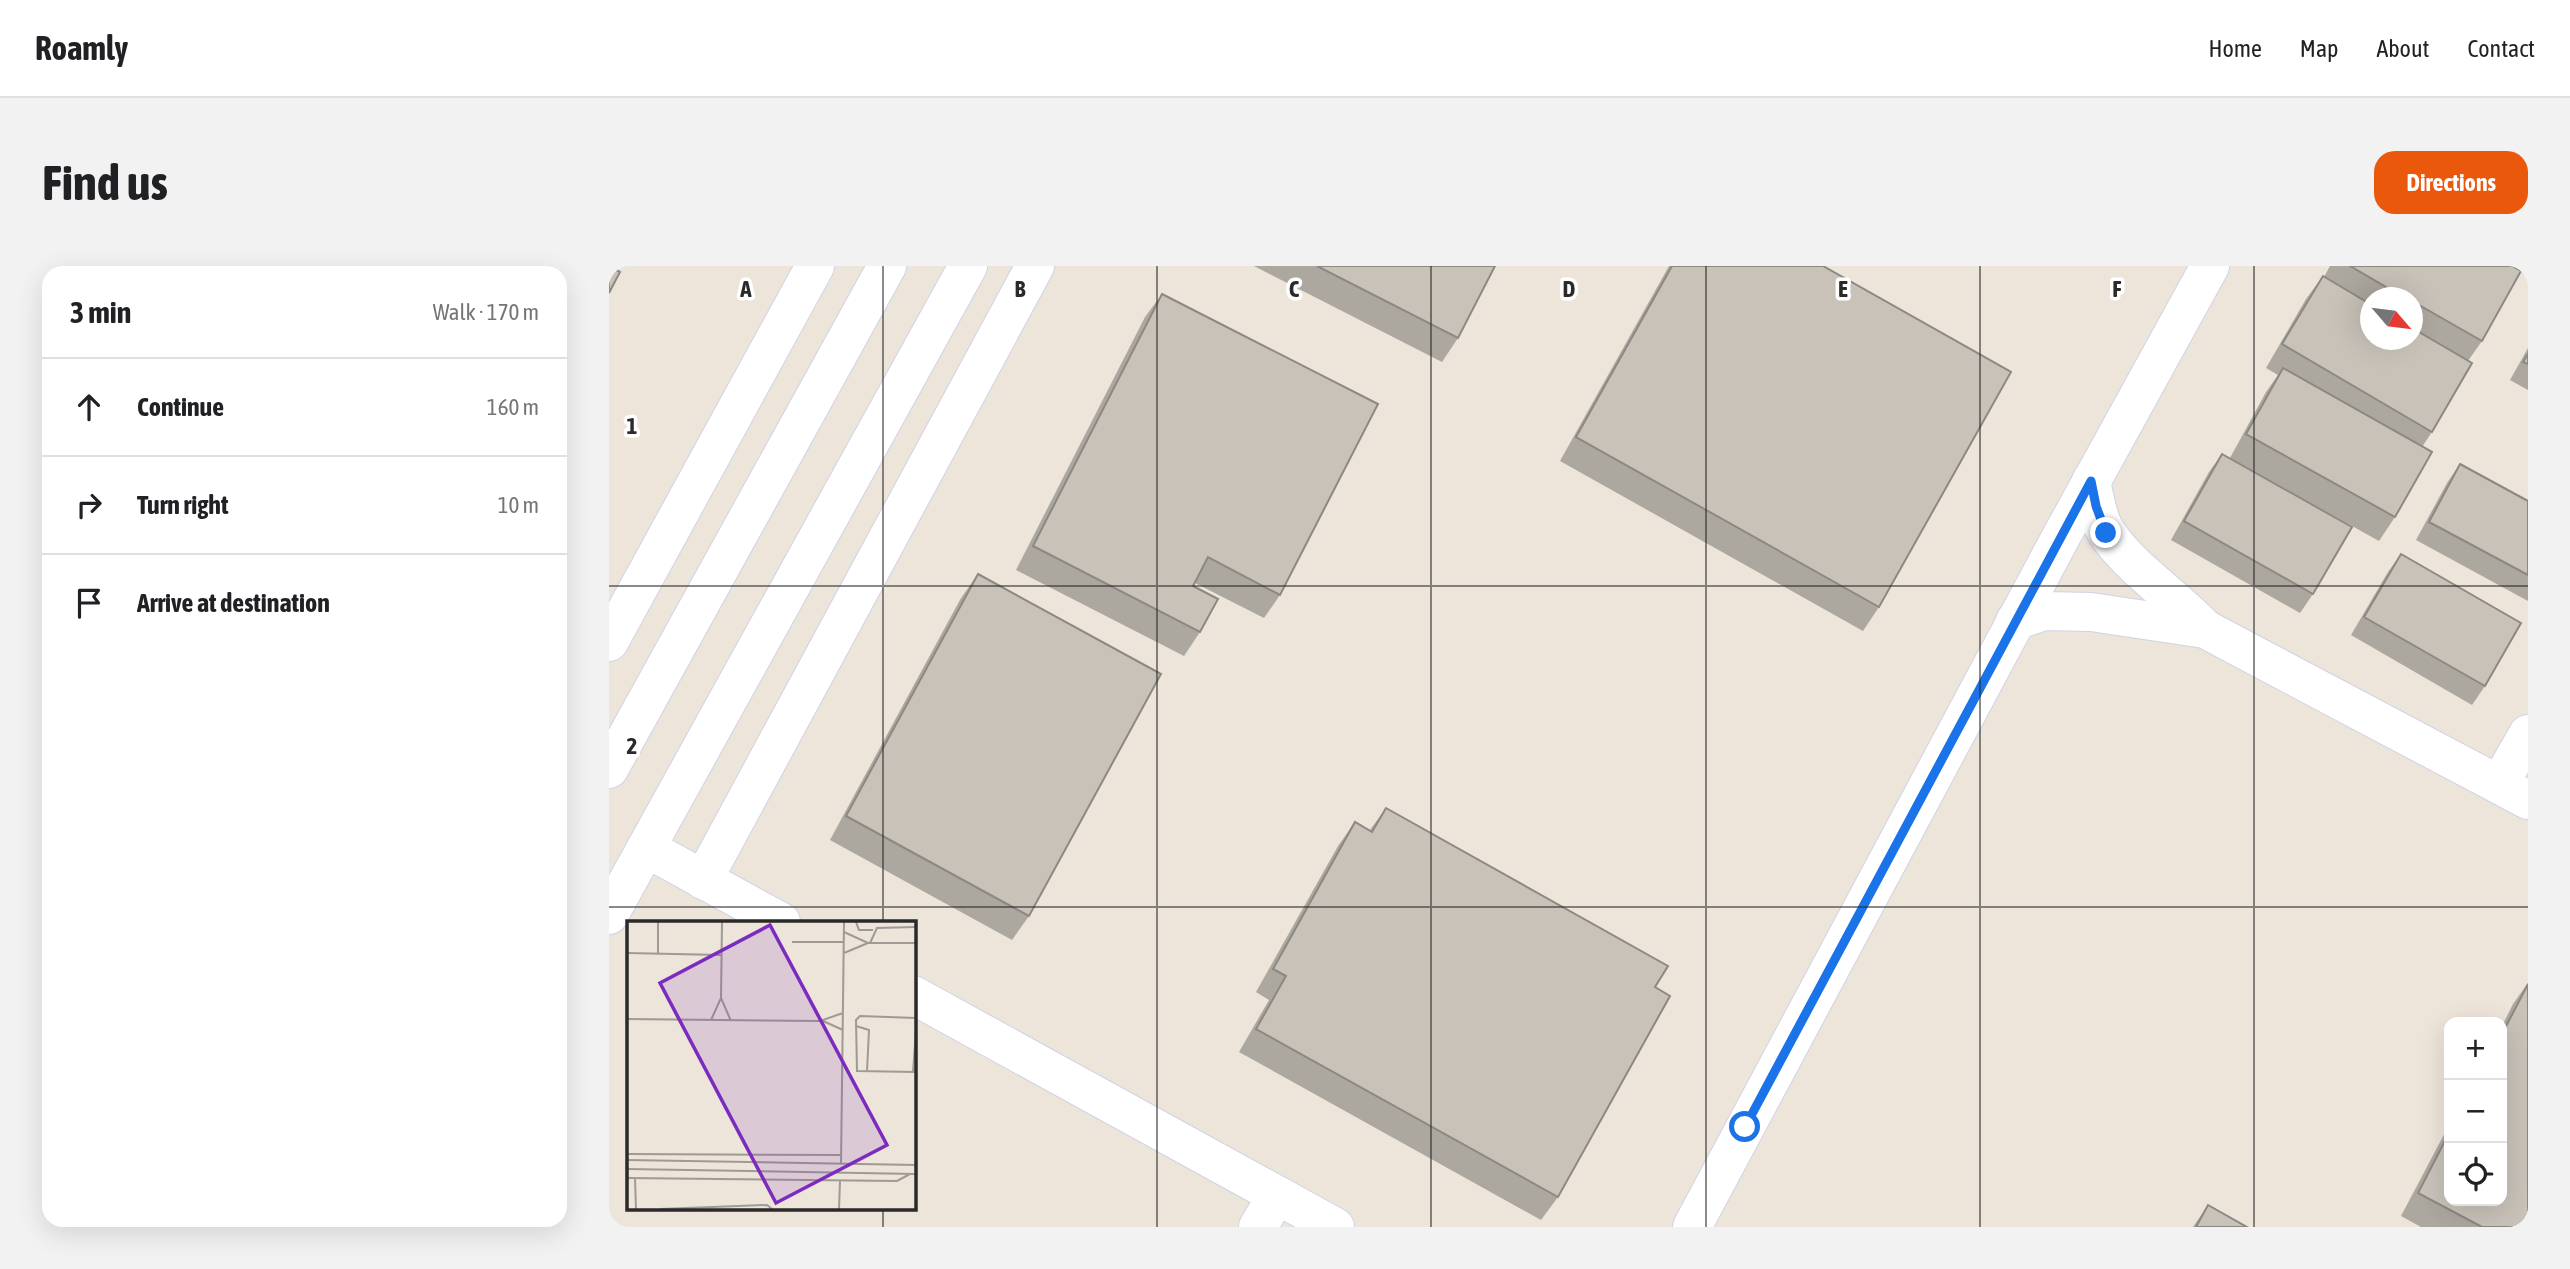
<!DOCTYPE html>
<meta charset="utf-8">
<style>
body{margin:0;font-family:"Asap Condensed",sans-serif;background:#f2f2f2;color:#202124}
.controls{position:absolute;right:21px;bottom:21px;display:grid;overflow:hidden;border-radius:14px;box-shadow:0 7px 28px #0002}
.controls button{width:63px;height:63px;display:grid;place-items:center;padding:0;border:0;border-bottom:2px solid #e0e0e0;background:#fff;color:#202124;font:35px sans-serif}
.compass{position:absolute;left:1751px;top:21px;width:63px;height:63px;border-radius:50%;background:#fff;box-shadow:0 7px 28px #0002;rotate:118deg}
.stop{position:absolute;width:21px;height:21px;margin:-16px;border:5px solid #1a73e8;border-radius:50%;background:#fff}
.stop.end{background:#1a73e8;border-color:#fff;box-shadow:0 2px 7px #0008}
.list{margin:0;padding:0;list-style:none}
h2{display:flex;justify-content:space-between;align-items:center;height:91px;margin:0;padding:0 28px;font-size:30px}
h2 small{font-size:23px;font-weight:400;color:#757577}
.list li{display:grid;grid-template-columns:46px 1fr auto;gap:21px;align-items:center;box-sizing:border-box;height:98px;padding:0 28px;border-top:2px solid #e0e0e0}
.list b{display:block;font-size:26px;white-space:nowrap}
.list em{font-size:23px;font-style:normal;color:#757577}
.icon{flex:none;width:38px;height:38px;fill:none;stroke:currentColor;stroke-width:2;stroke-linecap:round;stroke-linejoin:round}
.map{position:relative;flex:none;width:1919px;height:961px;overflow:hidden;border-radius:21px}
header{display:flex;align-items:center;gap:42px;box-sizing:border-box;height:98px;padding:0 35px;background:#fff;border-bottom:2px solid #e0e0e0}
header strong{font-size:33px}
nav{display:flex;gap:38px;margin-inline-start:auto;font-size:24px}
.intro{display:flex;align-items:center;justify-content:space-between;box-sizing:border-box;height:168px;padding:0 42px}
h1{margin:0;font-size:49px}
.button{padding:18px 32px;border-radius:21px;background:#ea580c;color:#fff;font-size:24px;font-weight:700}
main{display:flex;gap:42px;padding:0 42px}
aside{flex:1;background:#fff;border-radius:21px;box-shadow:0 7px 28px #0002}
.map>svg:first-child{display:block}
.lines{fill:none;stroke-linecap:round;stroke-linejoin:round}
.minor-casing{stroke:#cfd4e4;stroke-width:40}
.minor{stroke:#fff;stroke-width:38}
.wall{fill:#aca79f;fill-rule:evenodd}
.building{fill:#c8c2b9;stroke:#8c8882;stroke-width:2}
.route{stroke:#1a73e8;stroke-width:9}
.grid{fill:none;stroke:#2a2a2a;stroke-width:2;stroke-opacity:0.55}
.inset-road{fill:none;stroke:#9f9a94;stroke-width:2}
.view{fill:#7b2cbf;fill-opacity:0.15;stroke:#7b2cbf;stroke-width:3.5}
.inset-edge{fill:none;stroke:#2a2a2a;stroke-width:3.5}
.grid-label{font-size:23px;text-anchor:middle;font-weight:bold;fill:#2a2a2a;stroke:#fff;stroke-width:7;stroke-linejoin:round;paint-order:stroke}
</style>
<header>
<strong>Roamly</strong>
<nav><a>Home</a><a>Map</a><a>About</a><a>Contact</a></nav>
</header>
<div class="intro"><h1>Find us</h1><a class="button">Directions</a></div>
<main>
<aside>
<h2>3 min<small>Walk · 170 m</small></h2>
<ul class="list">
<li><svg class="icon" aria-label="ahead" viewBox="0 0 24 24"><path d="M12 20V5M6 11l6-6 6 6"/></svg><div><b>Continue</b></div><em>160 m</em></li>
<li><svg class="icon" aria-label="right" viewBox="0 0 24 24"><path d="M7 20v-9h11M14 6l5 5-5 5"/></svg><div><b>Turn right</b></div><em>10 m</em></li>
<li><svg class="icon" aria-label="arrive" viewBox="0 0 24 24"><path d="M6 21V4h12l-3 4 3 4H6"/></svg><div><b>Arrive at destination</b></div></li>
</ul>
</aside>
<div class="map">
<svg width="1919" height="961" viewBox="0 0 1919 961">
<rect width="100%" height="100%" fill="#ede4da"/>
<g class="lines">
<g class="minor-casing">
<g id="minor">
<path d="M1482,215c4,17 6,38 16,52 23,35 68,64 98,96"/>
<path d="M1406,355l29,-10 47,1 114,17 323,171"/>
<path d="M0,376l206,-376"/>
<path d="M0,503l278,-503"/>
<path d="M1891,517l28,-49"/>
<path d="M37,582l135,74"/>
<path d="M94,614l332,-614"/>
<path d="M0,649l359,-649"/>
<path d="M304,729l422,232"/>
<path d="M649,961l19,-32"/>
<path d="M1083,961l370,-692 148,-269"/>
</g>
</g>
<use href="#minor" class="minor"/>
</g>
<g class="wall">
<path d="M645,0h241l-37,72 -16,24z"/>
<path d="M1060,0h154l56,341 -16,24 -303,-170z"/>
<path d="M1721,0h182l-30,75 -14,20 -36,71 -10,15 -27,70 -16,24 -149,-83 36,-66 12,-17 -12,-7 40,-69 17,-23 1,1zM1761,32h42v42h-42z"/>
<path d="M553,28l118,301 -16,23 -69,-35 -2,3 7,46 -16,24 -168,-86 129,-253z"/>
<path d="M1919,82v42l-18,-10z"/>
<path d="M1613,188l91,140 -13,19 -129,-73 38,-68z"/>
<path d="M1851,198l68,37v100l-112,-61 31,-57z"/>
<path d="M1792,288l84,132 -13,19 -121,-70 37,-63z"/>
<path d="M369,308l51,342 -17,24 -182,-100 131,-242z"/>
<path d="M777,542l269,179 -97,210 -17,23 -302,-168 30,-52 -13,-8 82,-146 17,-24 15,8z"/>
<path d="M1919,717v244h-107l-20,-11 48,-91v76h53v-175l11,-22z"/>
<path d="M1599,939l39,22h-54z"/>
</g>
<g class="building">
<path d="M0,0l11,6 -11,21z"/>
<path d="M708,0h178l-37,72z"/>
<path d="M1063,0h151l188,106 -132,235 -303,-170z"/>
<path d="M1741,0h162l9,5 -39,70 -70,-40v-3h-7z"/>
<path d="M1714,10l47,28v36h42v-12l60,35 -40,69 -150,-88z"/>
<path d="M553,28l216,110 -98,191 -72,-38 -15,29 25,13 -18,33 -167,-86z"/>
<path d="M1919,88v10l-5,-2z"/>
<path d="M1674,102l149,84 -37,65 -149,-83z"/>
<path d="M1613,188l130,73 -39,67 -129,-73z"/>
<path d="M1851,198l68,37v74l-99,-53z"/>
<path d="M1792,288l120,69 -36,63 -121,-69z"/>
<path d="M369,308l183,100 -132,242 -183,-100z"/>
<path d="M777,542l282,158 -13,21 15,9 -112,201 -302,-168 30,-53 -13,-7 82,-147 17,10z"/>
<path d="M1919,718v243h-46l-64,-34 31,-60v68h53v-167z"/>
<path d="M1599,939l39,22h-51z"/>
</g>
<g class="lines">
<path class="route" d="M1136,861l346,-646 5,25 10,27"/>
</g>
<path class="grid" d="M274,0v656M548,0v961M822,0v961M1097,0v961M1371,0v961M1645,0v961M0,320h1919M0,641h1919M274,942v19"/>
<g transform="translate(18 655)">
<rect width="289" height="289" fill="#ede4da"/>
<path class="inset-road" d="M95,1l-1,76 10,23M229,1l3,8h14M217,11l24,11h48M165,21h52M243,22l7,-15 39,-1M0,32l94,2M217,32l24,-10M31,33v-32M289,97l-56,-2 -4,4 1,51 59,1M0,98l193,2 23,-8M84,99l10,-22M196,100l20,9M229,105l13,4 -2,41M286,151l3,-41M0,233l214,1M0,239l289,5M214,243l3,-242M0,248l289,5M0,257l270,3 13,-7M8,257l1,31M33,288l107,-4 5,4M212,288l1,-28"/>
<path class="view" d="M143,4l117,220 -111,58 -116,-220z"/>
<rect width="289" height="289" class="inset-edge"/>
</g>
<g class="grid-label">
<text x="137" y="31">A</text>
<text x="411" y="31">B</text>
<text x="685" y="31">C</text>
<text x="960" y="31">D</text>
<text x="1234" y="31">E</text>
<text x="1508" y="31">F</text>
<text x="23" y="168">1</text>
<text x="23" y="488">2</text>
</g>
</svg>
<div class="controls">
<button>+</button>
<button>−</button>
<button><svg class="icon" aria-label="locate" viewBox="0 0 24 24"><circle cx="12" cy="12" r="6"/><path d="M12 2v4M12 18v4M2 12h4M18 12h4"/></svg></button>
</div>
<svg class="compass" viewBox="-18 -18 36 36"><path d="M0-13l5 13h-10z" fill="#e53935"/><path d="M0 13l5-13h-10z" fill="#757577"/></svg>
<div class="stop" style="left:1136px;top:861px"></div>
<div class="stop end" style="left:1497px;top:267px"></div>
</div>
</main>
